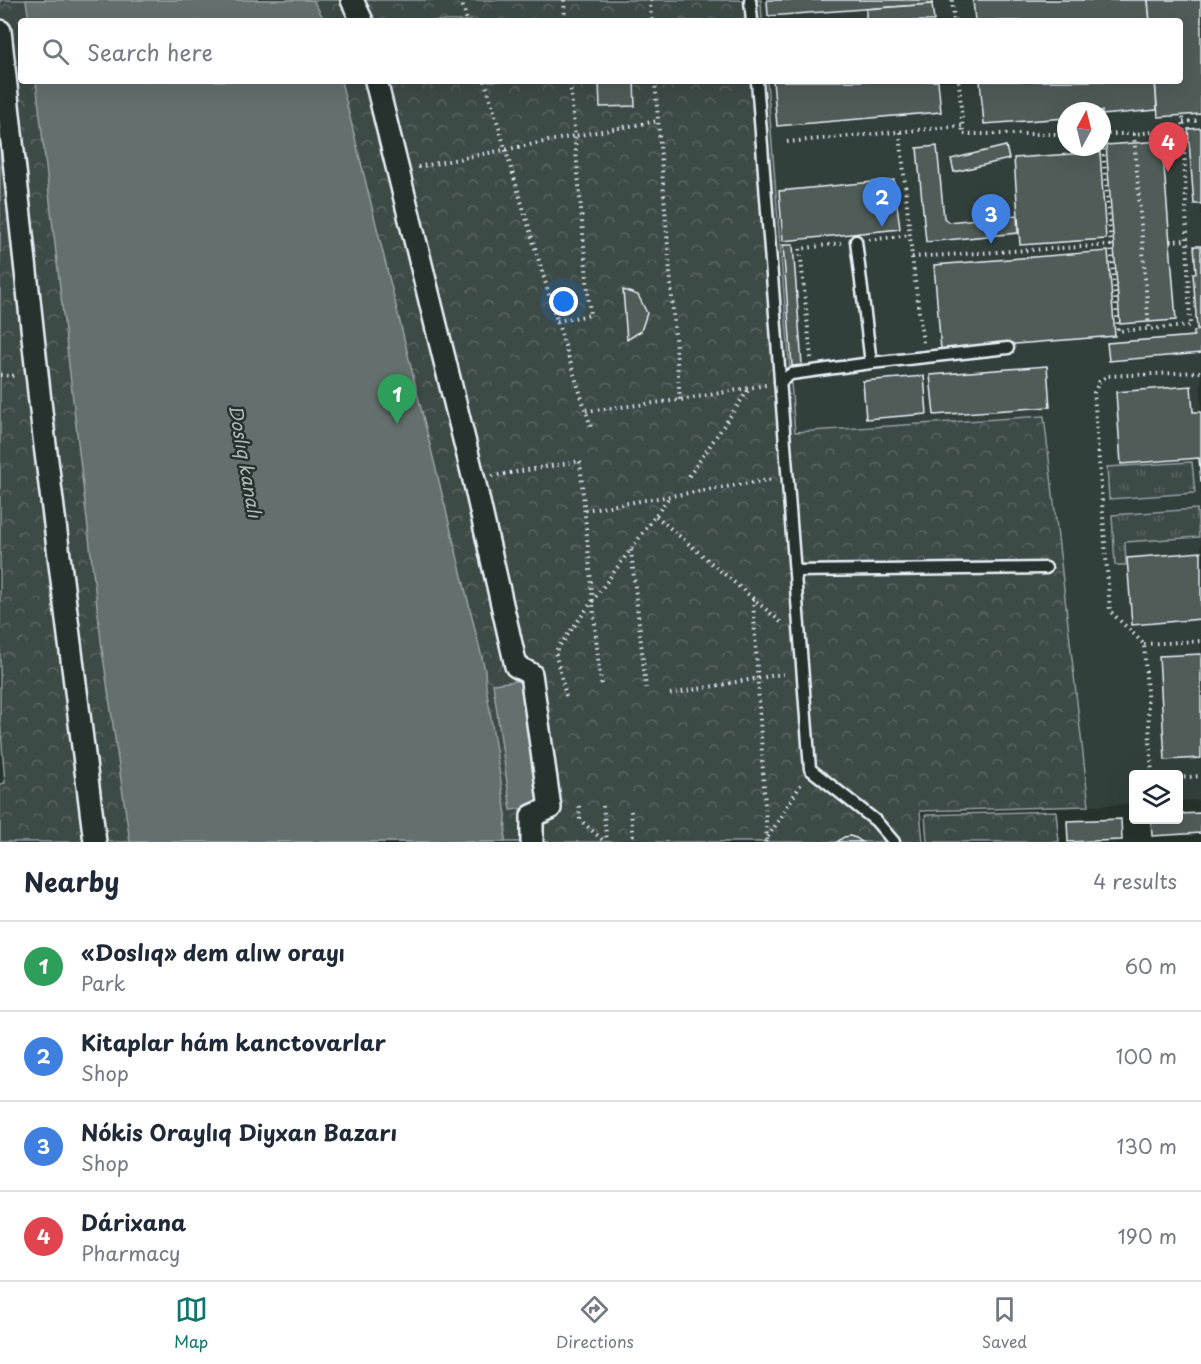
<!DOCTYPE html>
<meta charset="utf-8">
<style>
body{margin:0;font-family:"Playpen Sans",sans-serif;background:#f6f6f7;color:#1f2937}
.controls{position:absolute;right:18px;bottom:18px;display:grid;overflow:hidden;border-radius:6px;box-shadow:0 6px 24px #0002}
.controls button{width:54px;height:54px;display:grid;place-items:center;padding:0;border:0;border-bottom:2px solid #e0e1e3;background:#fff;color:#1f2937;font:30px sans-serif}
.compass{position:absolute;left:1057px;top:102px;width:54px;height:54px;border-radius:50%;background:#fff;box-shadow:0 6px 24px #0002;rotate:7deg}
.you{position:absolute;left:564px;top:302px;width:21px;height:21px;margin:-15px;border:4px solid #fff;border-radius:50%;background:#1a73e8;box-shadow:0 0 0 9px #1a73e833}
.badge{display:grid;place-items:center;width:39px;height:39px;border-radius:50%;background:#0f766e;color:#fff;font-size:20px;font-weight:700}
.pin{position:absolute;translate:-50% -50px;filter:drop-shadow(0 2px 3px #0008)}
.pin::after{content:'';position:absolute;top:32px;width:21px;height:18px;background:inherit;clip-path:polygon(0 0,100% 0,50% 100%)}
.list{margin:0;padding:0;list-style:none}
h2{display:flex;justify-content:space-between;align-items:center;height:78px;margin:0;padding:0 24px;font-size:26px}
h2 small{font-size:20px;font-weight:400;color:#747a83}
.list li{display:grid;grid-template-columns:39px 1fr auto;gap:18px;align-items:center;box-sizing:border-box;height:90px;padding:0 24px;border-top:2px solid #e0e1e3}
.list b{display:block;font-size:22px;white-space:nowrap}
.list p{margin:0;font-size:20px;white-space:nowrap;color:#747a83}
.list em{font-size:20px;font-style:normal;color:#747a83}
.icon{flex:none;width:33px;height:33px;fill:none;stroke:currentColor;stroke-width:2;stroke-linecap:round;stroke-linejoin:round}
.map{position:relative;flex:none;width:1201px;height:842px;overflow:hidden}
.search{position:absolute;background:#fff;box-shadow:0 6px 24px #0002;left:18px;right:18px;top:18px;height:66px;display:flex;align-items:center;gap:15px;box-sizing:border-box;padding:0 21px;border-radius:6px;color:#747a83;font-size:22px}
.sheet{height:438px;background:#fff}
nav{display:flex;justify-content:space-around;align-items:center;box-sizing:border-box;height:84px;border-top:2px solid #e0e1e3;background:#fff;font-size:16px;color:#747a83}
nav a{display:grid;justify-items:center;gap:3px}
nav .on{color:#0f766e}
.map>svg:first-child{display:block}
.built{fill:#333f3a;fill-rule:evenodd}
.grass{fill:url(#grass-tufts);stroke:#939ea0;stroke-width:1.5}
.forest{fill:url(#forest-crowns);stroke:#939ea0;stroke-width:1.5}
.water{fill:#636f6d;stroke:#98a3a5;stroke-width:1.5}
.building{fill:#505c59;stroke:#e8f1f8;stroke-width:1.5}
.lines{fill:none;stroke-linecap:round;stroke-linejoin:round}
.lane-casing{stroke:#e8f1f8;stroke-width:15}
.street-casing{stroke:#e8f1f8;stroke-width:26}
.path{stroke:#e8f1f8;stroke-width:4;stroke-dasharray:1.5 4.5;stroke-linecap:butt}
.lane{stroke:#26332d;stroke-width:10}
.street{stroke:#26332d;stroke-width:21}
.labels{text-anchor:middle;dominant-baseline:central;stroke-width:5;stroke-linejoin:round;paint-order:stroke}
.water-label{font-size:18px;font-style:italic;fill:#b3bdc0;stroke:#26332d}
</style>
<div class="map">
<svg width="1201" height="842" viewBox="0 0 1201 842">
<defs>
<pattern id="grass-tufts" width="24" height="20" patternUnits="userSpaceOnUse" patternTransform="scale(1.5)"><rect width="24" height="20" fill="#3e4b47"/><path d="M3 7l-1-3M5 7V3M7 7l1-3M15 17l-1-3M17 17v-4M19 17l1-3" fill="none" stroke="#5a6562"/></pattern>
<pattern id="forest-crowns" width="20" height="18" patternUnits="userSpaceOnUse" patternTransform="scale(1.5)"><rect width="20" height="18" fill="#3e4b47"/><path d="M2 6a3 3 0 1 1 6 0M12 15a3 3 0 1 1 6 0" fill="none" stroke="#5a6562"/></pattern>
</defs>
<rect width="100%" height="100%" fill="#26332d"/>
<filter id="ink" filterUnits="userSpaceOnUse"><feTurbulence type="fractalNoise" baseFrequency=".0167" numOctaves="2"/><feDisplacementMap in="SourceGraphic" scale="12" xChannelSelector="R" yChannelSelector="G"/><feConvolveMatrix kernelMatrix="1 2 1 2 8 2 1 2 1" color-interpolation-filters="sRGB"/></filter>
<g filter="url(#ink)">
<path class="built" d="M761,0h440v800l-22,1 -1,-27h-44l-1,30 -44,2 -45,-389 -249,15 -28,-351h413v-60h-418zM1066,111h36v36h-36z"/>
<g class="grass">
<path d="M1192,462l3,31 -86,6 -2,-32z"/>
<path d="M1197,509l2,28 -74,5 1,23h-11l-3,-50z"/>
</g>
<g class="forest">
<path d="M0,0h761l1,21h-741v60h746l28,351 249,-16 45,390 -169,5 3,31h-923v-58l5,-1 -5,-64z"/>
<path d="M1056,811l3,31h-132l-2,-27z"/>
</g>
<g class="water">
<path d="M26,0h287l12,21h-296z"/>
<path d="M36,81h305l144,589 1,16 20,129 -1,27h-375l-28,-193z"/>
<path d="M523,680l18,126 -30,4 -18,-126z"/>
</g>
<g class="building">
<path d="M767,0h165v4l-164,12z"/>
<path d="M973,0h175l2,21h-175z"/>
<path d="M1148,0h53v114l-43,3 -3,-36h25v-60h-30z"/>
<path d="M932,4l2,17h-68v-12z"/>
<path d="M599,81h35l1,25 -35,1z"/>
<path d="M773,81h165l3,31 -164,14z"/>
<path d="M980,81h175l2,29 -55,5v-4h-36v7l-82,6z"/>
<path d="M1201,128v76h-7l-6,-75z"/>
<path d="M1162,141l14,179 -56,4 -14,-179z"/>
<path d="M937,146l7,72 4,4 69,-7 1,18 -92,9 -9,-94z"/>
<path d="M1006,146l3,13 -55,13 -3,-13z"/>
<path d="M1100,152l6,87 -86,6 -6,-87z"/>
<path d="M894,180l6,49 -117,12 -4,-50z"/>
<path d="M783,245h10l9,120 -10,1z"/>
<path d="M1194,246h7v83h-4l-4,-56h3z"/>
<path d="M1108,251l7,85 -174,14 -7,-85z"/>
<path d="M623,290l15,5 9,18 -6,18 -14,9z"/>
<path d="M1201,330v23l-92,8 -2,-18 87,-7v-5z"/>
<path d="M1047,366l3,41 -116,8 -4,-40z"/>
<path d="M924,376l3,38 -61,5 -3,-38z"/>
<path d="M1191,386l2,26h8v70l-2,-24 -78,6 -5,-72z"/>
<path d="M1201,552v67l-69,6 -5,-67z"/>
<path d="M1201,654v104l-36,2 -6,-104z"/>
<path d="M1201,813v20l-49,3 -1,-16h27v-6z"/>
<path d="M1121,819l1,21 -54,2 -1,-21z"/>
<path d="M850,836l6,2 6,4h-25l7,-5z"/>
</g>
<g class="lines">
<g class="lane-casing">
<g id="lane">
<path d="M750,0l2,21"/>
<path d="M757,81l53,688 66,52 18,21"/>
<path d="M871,363l137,-15"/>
<path d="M780,382l11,-8 80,-11 -15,-122"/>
<path d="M795,571l251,-3"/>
</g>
</g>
<g class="street-casing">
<g id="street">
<path d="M352,0l10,21"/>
<path d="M0,31l43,398 52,413"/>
<path d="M376,81l98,399 42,186 15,8 19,134 -18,8v26"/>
</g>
</g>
<g class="path">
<path d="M461,0l6,21"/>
<path d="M564,0l1,21"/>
<path d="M650,0l1,21"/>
<path d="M952,0l2,21"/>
<path d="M485,81l72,240 35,109"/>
<path d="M655,81l25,319"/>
<path d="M959,81l4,53h103"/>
<path d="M1183,122l18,-2"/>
<path d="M900,132l12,125 11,86"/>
<path d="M1102,134h32l48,-5"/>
<path d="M1134,134l15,195"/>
<path d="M1102,137l16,194 72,-5 -7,-211"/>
<path d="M787,142l175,-16"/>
<path d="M418,167l156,-31 84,-15"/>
<path d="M869,240l41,-5"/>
<path d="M1170,241l16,-1"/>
<path d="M912,257l202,-12"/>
<path d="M557,321l33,-6 -20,-234"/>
<path d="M811,358l-11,-109 41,-6"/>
<path d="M0,375l17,1"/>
<path d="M586,411l94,-11 86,-15"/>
<path d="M492,476l88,-15 19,208 3,17"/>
<path d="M689,476l60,-87"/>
<path d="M585,510l189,-31"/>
<path d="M656,516l127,108"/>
<path d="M631,550l15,138"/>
<path d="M753,599l14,241"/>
<path d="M1144,644l57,-3"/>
<path d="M670,694l117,-21"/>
<path d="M566,696l-11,-44 115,-156"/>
<path d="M1152,774l-8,-130 -34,-33 -16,-218 5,-11 8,-6 94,-4"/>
<path d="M1178,778l23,-2"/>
<path d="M579,806l1,14 25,22"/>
<path d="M603,806l4,36"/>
<path d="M631,811l2,31"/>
<path d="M765,842l38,-61"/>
</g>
<use href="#lane" class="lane"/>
<use href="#street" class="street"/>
</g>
</g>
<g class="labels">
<g class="water-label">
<text transform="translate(246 461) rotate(80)">Doslıq kanalı</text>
</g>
</g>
</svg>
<div class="controls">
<button><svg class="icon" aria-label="layers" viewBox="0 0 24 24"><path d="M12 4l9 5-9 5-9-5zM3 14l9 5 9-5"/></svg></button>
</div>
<svg class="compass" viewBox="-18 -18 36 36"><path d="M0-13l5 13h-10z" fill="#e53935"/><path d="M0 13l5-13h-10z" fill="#747a83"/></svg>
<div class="you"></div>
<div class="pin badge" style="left:397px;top:424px;background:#2e9e5b">1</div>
<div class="pin badge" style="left:882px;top:227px;background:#3f7fe0">2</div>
<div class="pin badge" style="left:991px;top:244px;background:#3f7fe0">3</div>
<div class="pin badge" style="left:1168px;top:172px;background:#e0444e">4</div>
<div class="search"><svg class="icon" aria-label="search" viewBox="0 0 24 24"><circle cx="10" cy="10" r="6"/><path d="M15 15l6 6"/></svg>Search here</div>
</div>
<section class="sheet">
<h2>Nearby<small>4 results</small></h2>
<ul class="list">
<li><span class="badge" style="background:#2e9e5b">1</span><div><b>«Doslıq» dem alıw orayı</b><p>Park</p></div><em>60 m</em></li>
<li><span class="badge" style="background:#3f7fe0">2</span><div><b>Kitaplar hám kanctovarlar</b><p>Shop</p></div><em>100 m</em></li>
<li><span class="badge" style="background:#3f7fe0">3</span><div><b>Nókis Oraylıq Diyxan Bazarı</b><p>Shop</p></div><em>130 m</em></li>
<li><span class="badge" style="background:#e0444e">4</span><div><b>Dárixana</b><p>Pharmacy</p></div><em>190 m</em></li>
</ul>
</section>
<nav>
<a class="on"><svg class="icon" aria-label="map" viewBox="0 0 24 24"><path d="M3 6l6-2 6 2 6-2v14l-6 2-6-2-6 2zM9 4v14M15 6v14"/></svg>Map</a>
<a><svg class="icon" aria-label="directions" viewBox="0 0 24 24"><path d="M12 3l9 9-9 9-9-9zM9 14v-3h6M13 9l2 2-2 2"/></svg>Directions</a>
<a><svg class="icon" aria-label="saved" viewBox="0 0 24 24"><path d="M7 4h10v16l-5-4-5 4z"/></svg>Saved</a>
</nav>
